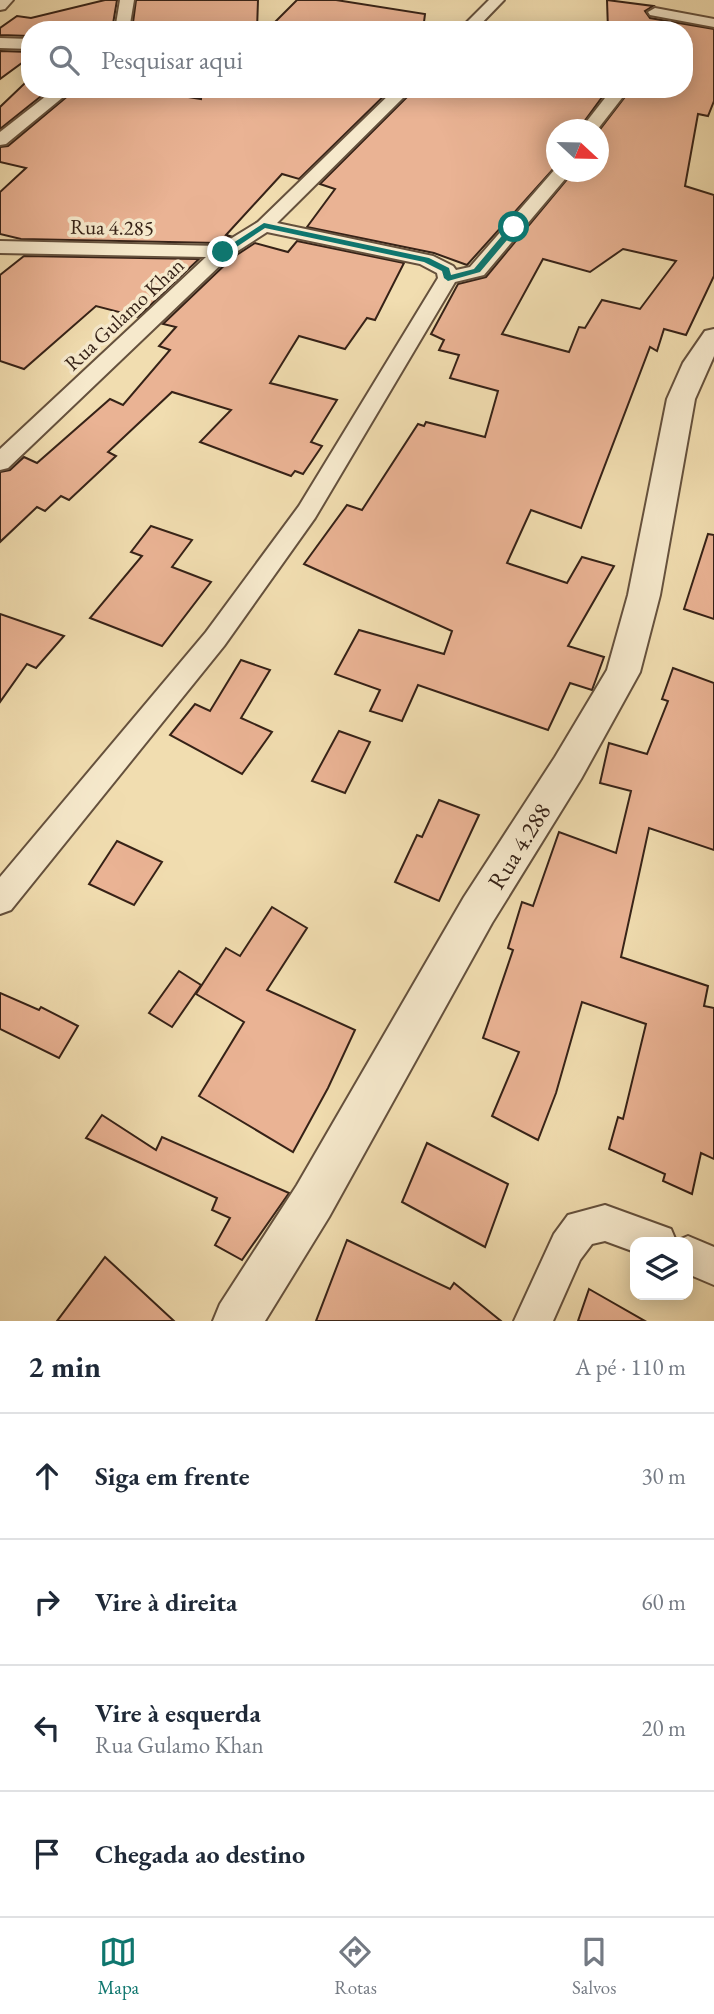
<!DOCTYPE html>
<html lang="pt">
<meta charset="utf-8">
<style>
body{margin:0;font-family:"EB Garamond",serif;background:#f6f6f7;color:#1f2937}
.controls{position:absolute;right:21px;bottom:21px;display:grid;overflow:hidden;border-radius:14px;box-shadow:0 4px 18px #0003}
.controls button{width:63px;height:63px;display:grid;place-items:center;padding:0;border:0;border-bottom:2px solid #e0e1e3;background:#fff;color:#1f2937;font:35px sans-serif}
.compass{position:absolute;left:546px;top:119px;width:63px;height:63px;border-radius:50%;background:#fff;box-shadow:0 4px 18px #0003;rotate:112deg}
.stop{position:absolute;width:21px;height:21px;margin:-16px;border:5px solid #0f766e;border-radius:50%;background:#fff}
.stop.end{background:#0f766e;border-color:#fff;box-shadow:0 2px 7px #0008}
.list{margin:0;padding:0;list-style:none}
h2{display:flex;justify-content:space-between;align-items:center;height:91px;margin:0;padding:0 28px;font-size:30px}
h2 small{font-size:23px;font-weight:400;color:#747a83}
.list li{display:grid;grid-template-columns:46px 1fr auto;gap:21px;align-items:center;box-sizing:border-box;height:126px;padding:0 28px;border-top:2px solid #e0e1e3}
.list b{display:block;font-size:26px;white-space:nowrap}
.list p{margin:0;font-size:23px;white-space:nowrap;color:#747a83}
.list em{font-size:23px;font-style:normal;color:#747a83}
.icon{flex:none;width:38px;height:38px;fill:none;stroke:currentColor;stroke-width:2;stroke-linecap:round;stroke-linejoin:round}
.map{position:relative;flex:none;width:714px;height:1321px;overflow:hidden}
.search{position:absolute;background:#fff;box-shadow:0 4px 18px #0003;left:21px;right:21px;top:21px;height:77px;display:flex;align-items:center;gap:18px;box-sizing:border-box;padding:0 24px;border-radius:28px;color:#747a83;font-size:26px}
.sheet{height:595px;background:#fff}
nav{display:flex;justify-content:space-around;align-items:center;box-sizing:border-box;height:98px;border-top:2px solid #e0e1e3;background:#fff;font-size:19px;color:#747a83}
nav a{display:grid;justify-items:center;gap:4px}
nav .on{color:#0f766e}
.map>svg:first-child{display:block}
.building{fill:#eab394;stroke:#362217;stroke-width:2;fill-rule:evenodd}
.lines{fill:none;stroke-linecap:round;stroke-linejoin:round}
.minor-casing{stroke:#65513d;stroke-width:4}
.tertiary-casing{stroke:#65513d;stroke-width:4}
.minor{fill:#f6e9cc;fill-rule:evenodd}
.tertiary{fill:#f6e9cc;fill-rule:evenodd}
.route{fill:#0f766e}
.labels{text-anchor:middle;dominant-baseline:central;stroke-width:7;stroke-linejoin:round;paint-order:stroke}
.far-street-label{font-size:21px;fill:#362217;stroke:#f6e9cc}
.street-label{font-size:24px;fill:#362217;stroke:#f6e9cc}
</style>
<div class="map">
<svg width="714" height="1321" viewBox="0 0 714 1321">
<rect width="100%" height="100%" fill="#f1ddb0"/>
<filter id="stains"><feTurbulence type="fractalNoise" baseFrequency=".00286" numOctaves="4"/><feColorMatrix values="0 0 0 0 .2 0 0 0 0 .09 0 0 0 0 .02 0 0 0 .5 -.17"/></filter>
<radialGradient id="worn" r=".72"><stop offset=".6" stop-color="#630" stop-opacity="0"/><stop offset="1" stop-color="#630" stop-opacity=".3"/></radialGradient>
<g class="building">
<path d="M105,0h12l-5,30h-82v6l-30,-1v-7l17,-12 14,2z"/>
<path d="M136,0h122l-1,30h-125z"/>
<path d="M297,0h39l89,14 -2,16h-156z"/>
<path d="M607,0l46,6 -8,5 5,7 64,11v72l-6,15 -10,-2 -13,72 29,9v81l-28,59 -22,-6 -7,22 -7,-4 -69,181 -50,-18 -24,53 60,20 15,-26 32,9 -46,80 36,11 -12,33 -22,-7 -22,47 -130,-45 -16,36 -32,-10 10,-21 -45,-16 24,-44 85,24 8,-23 -148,-67 43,-59 15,5 56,-86 6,2 2,-4 59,15 13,-46 -48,-13 9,-23 -20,-5 5,-10 -13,-6 27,-50 28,-7 87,-105h25v-40l33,-43h53v-59h-76zM623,249l53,12 -36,48 -38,-9 -17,28 -6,-1 -10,25 -67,-18 41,-75 47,13z"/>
<path d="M0,51l30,1v5l-30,22z"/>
<path d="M25,83l5,1v5h20l-50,40v-22z"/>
<path d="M76,89h63l62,10 1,-10h189l-92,90 -17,-5 -56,61 4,1 -12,7 -197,-4 -21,-5v-42l26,-24 -26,-6v-15l8,-1z"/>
<path d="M415,89h193l-30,41h-22v36l-89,99 -33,-12 -127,-26 28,-38 -15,-5z"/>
<path d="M297,241l107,22 -29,57 -8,-2 -22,31 -46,-13 -29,47 67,17 -26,42 11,4 -19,28 -8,-3 -4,5 -91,-34 31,-32 -59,-18 -64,60 8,4 -47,44 -8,-4 -16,15 -8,-4 -37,35v-70l10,-2 14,-13 13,6 73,-64 13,6 47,-55 -11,-4 17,-19 -13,-3 69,-66 23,-15 33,9z"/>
<path d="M24,256l175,3 -61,58 -42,-11 -72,63 -24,-8v-86z"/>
<path d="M151,526l41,14 -20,27 39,15 -49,64 -72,-28 52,-62 -11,-4z"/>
<path d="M708,534l6,1v84l-30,-10z"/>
<path d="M0,614l64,22 -28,32 -9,-4 -27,38z"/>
<path d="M241,660l29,10 -29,48 31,14 -30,42 -72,-39 25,-31 15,7z"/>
<path d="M673,668l41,15v167l-65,-22 -28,129 87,29 -4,20 10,2v151l-13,-6 -9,41 -29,-13 2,-7 -56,-25 9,-32 5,2 23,-95 -64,-22 -26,91 -18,47 -46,-24 27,-64 -36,-14 30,-88 -5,-2 14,-46 11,4 26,-74 57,21 15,-62 -31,-8 9,-40 38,11 21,-53 -6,-2z"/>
<path d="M339,731l31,11 -25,51 -33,-12z"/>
<path d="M439,800l40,15 -40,86 -44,-19 22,-47 5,2z"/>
<path d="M117,841l45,21 -28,43 -45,-21z"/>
<path d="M272,907l35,21 -40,62 88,40 -27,58 -35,64 -94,-56 45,-74 -48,-28 30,-46 14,8z"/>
<path d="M179,971l22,14 -29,42 -23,-14z"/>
<path d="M0,993l39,17 2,-3 37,19 -19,32 -59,-29z"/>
<path d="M102,1115l54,35 6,-13 127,56 -47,67 -27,-15 15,-27 -18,-8 5,-12 -131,-60z"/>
<path d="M427,1143l81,41 -23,63 -83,-45z"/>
<path d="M347,1240l103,49 4,-6 47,38h-185z"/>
<path d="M105,1257l69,64h-117z"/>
<path d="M589,1289l56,32h-67z"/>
</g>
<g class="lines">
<g class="minor-casing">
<g id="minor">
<path d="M0,0h13l-8,9 -5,1z"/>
<path d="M120,0h14l-5,30h-14z"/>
<path d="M489,0h15l-29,30h-16z"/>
<path d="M655,8l59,11v8l-64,-12 -2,-3z"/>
<path d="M0,38l30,1v10l-30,-1z"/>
<path d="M55,89h18l-67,55 -6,1v-13z"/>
<path d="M395,89h17l-135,134 156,33 20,10 3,4 14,-3 86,-99v4h15l-87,103 -29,7 -140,236 -91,128 -213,264 -11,4v-37l206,-245 93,-126 139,-228 -1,-5 -17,-9 -153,-32 -37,24 -222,212 -8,2v-21l206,-192 -206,-4v-12l219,5 39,-24z"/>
<path d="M612,89h17l-32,41h-17z"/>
<path d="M605,1205l66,24 5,12 12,-5 26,11v38l-26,-11v-32h-53v10l-30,-11 -13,3 -12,16 -27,61h-39l40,-87 14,-19z"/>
</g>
</g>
<g class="tertiary-casing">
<path id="tertiary" d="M714,329v27l-19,43 -35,196 -20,77 -59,107 -89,144 -163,294 -64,104h-52l7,-17 77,-119 167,-288 91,-140 52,-87 21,-75 39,-196 16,-36 22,-32z"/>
</g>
<use href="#minor" class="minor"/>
<use href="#tertiary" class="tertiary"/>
</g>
<path class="route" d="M264,223l165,35 20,10 2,7 23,-6 37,-44 7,2 -38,45 -32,9 -4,-3 -2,-7 -18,-9 -159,-34 -39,26 -7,-2z"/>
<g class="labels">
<g class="far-street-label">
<text transform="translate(112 227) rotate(1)">Rua 4.285</text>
<text transform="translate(124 314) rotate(-43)">Rua Gulamo Khan</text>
</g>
<g class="street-label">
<text transform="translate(519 846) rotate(-58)">Rua 4.288</text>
</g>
</g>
<rect width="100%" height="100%" filter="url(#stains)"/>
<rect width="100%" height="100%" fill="url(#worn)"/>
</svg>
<div class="controls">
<button><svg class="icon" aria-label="layers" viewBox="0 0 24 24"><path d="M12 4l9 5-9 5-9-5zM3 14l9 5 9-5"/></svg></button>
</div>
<svg class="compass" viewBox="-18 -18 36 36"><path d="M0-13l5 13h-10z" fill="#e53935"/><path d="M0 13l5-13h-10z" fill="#747a83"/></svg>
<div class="stop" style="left:514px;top:227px"></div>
<div class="stop end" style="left:223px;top:252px"></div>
<div class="search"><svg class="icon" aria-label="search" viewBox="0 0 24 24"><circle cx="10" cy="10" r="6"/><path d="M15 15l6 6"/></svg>Pesquisar aqui</div>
</div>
<section class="sheet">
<h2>2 min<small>A pé · 110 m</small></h2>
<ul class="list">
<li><svg class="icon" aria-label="ahead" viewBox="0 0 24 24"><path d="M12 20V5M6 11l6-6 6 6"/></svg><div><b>Siga em frente</b></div><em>30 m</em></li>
<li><svg class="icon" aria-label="right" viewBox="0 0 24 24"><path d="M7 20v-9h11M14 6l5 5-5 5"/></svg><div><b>Vire à direita</b></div><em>60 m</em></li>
<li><svg class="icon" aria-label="left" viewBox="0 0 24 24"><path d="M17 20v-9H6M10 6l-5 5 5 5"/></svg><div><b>Vire à esquerda</b><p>Rua Gulamo Khan</p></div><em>20 m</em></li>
<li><svg class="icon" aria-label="arrive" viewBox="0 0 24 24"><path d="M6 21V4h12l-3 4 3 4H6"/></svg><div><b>Chegada ao destino</b></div></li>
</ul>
</section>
<nav>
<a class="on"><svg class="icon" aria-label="map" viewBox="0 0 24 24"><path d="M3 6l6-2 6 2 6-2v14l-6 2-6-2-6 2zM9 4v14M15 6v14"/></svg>Mapa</a>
<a><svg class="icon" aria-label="directions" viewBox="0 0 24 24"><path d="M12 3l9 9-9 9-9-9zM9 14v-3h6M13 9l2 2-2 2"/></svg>Rotas</a>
<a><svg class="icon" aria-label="saved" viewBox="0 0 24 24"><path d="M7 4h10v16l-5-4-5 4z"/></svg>Salvos</a>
</nav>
